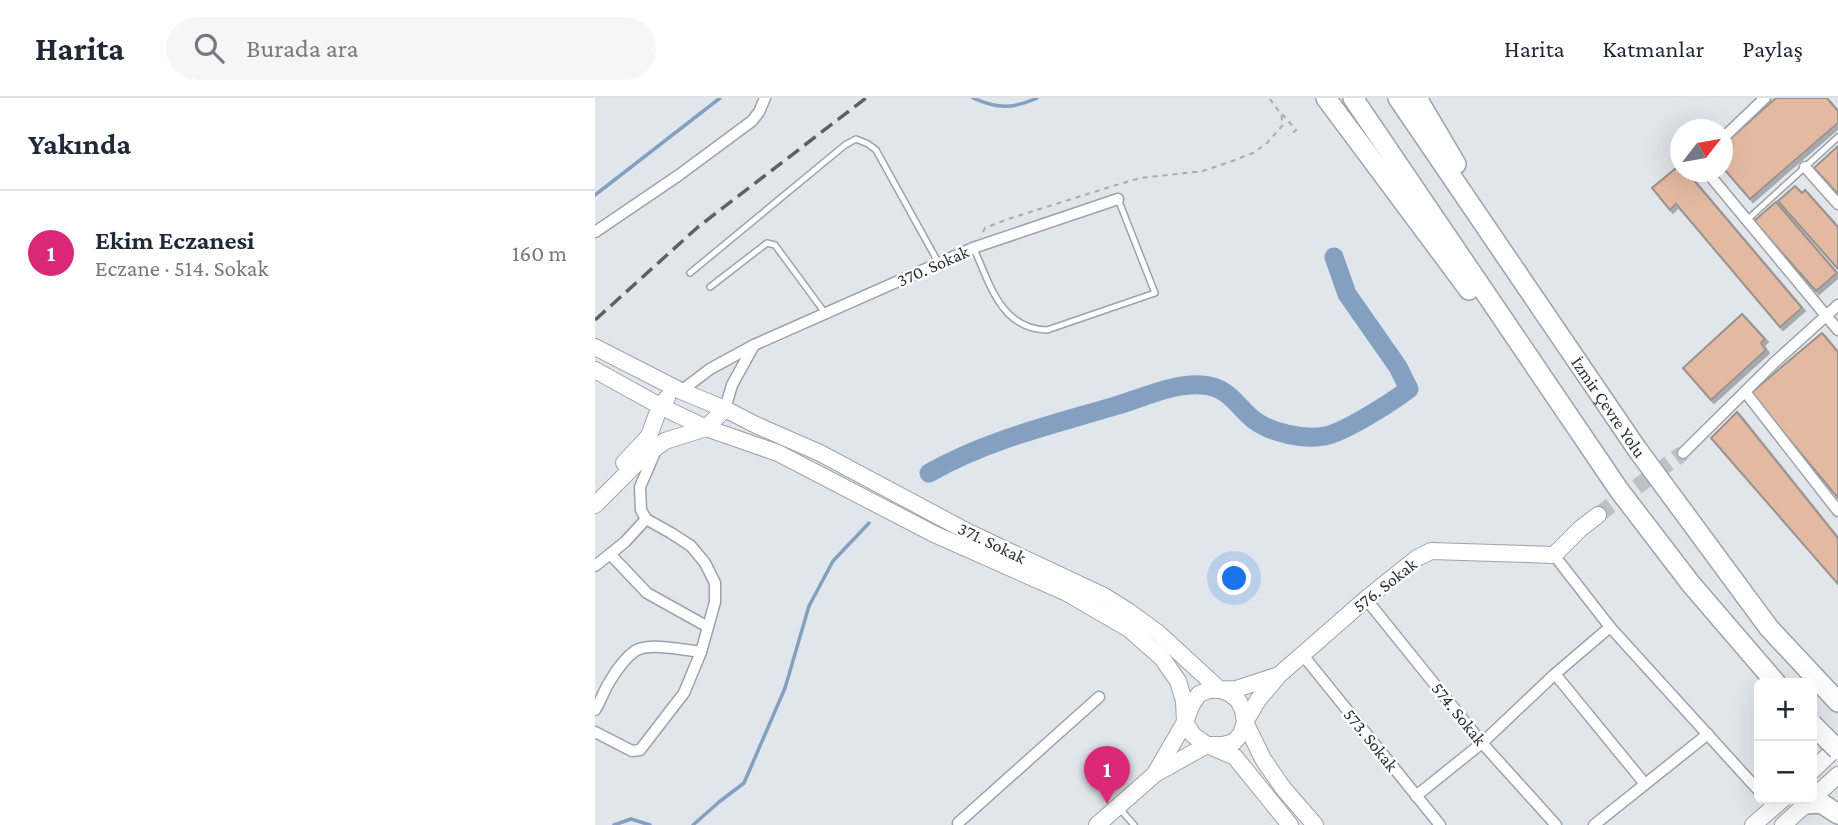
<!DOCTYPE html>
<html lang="tr">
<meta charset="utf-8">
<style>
body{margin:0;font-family:"Crimson Pro",serif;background:#f6f6f7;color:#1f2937}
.controls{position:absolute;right:21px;bottom:21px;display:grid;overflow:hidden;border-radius:10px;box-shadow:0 7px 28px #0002}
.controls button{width:63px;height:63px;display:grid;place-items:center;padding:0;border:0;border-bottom:2px solid #e0e1e3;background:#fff;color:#1f2937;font:35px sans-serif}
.compass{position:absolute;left:1075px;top:21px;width:63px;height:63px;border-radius:50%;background:#fff;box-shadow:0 7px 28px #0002;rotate:59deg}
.you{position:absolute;left:640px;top:481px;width:24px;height:24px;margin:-18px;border:5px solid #fff;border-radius:50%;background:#1a73e8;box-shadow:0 0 0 10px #1a73e833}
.badge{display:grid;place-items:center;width:46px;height:46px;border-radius:50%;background:#db2777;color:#fff;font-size:23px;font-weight:700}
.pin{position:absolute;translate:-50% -58px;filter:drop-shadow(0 2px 4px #0008)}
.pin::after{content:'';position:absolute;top:37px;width:24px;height:21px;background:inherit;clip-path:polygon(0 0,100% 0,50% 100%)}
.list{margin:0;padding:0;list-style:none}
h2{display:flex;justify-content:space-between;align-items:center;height:91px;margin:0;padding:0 28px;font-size:30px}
h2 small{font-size:23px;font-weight:400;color:#747a83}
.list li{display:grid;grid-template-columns:46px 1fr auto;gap:21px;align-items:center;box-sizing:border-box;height:126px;padding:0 28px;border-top:2px solid #e0e1e3}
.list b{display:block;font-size:26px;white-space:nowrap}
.list p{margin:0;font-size:23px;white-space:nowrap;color:#747a83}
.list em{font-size:23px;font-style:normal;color:#747a83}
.icon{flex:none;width:38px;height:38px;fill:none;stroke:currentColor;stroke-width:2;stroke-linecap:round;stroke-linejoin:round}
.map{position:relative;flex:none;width:1243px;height:727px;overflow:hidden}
header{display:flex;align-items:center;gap:42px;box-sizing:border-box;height:98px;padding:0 35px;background:#fff;border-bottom:2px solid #e0e1e3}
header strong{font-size:33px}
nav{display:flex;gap:38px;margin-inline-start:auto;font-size:24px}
.search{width:490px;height:63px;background:#f6f6f7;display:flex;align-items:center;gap:18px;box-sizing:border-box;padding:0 24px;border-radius:38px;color:#747a83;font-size:26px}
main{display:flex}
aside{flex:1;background:#fff}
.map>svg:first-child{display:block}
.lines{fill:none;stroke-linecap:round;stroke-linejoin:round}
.stream{stroke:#83a0c1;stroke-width:3.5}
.river{stroke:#83a0c1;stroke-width:19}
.building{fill:#e4b9a2;stroke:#99928e;stroke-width:2;filter:url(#shadow)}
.secondary-tunnel{stroke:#bdc1c7;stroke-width:16;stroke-dasharray:16 8;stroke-linecap:butt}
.lane-casing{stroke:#9ea2a8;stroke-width:8}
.street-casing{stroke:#9ea2a8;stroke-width:13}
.secondary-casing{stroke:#9ea2a8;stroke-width:18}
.highway-casing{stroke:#9ea2a8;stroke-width:22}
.path{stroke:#a7abb0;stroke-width:2;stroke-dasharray:5 5;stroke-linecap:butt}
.lane{stroke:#fff;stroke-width:5}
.street{stroke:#fff;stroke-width:10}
.secondary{stroke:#fff;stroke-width:16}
.highway{stroke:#fff;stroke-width:19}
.rail{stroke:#5d6064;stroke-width:3.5;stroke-dasharray:14 7;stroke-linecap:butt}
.highway-bridge-casing{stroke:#9ea2a8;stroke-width:22;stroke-linecap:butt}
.highway-bridge{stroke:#fff;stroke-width:19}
.labels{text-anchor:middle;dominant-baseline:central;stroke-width:5;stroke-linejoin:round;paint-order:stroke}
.street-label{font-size:18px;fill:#2d2f32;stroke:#fff}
</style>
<header>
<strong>Harita</strong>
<div class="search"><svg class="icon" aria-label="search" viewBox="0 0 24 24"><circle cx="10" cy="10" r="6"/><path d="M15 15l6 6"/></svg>Burada ara</div>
<nav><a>Harita</a><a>Katmanlar</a><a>Paylaş</a></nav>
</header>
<main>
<aside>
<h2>Yakında<small></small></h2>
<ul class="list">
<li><span class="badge">1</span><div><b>Ekim Eczanesi</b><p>Eczane · 514. Sokak</p></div><em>160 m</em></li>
</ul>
</aside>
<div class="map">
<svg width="1243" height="727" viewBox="0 0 1243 727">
<defs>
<filter id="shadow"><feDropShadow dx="3" dy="3" stdDeviation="0" flood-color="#0004"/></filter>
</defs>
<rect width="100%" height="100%" fill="#e1e6ec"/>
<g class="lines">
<g class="stream">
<path d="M378,0c24,11 40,11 64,0"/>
<path d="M0,97l125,-97"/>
<path d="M19,727l17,-6 19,6"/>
<path d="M98,727l26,-23 25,-19 41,-95 24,-82 24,-45 36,-38"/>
</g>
<path class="river" d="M334,375c58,-33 122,-48 186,-67 28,-8 57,-23 87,-21 28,2 34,21 52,35 17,13 50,20 71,16 20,-4 67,-34 84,-47l-11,-22 -51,-73 -13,-37"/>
</g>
<g class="building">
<path d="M1181,0h51l11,13v12l-88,76 -27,-31v-23z"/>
<path d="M1243,48v48l-24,-26z"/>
<path d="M1086,66v8h6l115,136 -22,19 -104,-123 -6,6 -18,-22z"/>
<path d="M1200,88l7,7 3,-3 33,37v42l-60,-68z"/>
<path d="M1181,104l61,71 -21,18 -62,-70z"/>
<path d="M1147,216l23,25 -4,4 5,7 -55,50 -28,-32z"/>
<path d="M1227,235l16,19v146l-87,-105z"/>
<path d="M1142,314l101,126v46l-127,-146z"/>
</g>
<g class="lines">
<path class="secondary-tunnel" d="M1003,417l85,-62"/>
<g class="lane-casing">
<g id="lane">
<path d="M1152,122l91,-83"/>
<path d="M379,151c16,35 27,80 73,81l108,-37 -37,-94"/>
<path d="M95,175l155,-128 11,-6 12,5 8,6 62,112"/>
<path d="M115,189l57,-44 8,2 50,68"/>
<path d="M525,711l14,16"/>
</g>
</g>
<g class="street-casing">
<g id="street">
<path d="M1128,40l42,-40"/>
<path d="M1210,69l33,37"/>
<path d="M1112,74l131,158"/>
<path d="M0,134l84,-57 73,-54 7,-9 6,-14"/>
<path d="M86,293l29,-22 44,-24 219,-97 145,-49"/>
<path d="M1151,295l92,118"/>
<path d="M130,311l7,-24 22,-40"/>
<path d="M1088,355l92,-91 63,-57"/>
<path d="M15,456l37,39 61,34"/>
<path d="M959,457l56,72 149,164"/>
<path d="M0,468l30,-24 21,-23"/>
<path d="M771,501l116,144 74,82"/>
<path d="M707,556l138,171"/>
<path d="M960,576l90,110"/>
<path d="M0,612c6,-9 9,-20 15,-29 6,-10 16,-24 25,-30 14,-9 50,-1 66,1"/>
<path d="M0,634l37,19 8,-1 44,-57 17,-41 14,-50v-19l-10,-20 -14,-17 -20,-13 -25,-14 -5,-9 -1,-23 16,-37"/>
<path d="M821,698l66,-53 73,-69 55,-47"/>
<path d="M363,725l141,-126"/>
<path d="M999,727l114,-91"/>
</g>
</g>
<g class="secondary-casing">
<g id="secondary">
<path d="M0,249l86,44 44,18 31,16 64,28 148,79 136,64 24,15 30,22 62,57 9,3 9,7 5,10 2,12 18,37 20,29 32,37"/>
<path d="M0,272l65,36 46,22 72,25 156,81 133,59 62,36 33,29 16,23 6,20 1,21 8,13 14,10 28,12 55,68"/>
<path d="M29,365l25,-27 11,-30 7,-8"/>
<path d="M0,407l47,-47 23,-17 41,-13 19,-19"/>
<path d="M1217,673l26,-25"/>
<path d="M561,674l29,-50 7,-18 7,-10 10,-4 27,-1 40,-13"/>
<path d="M502,727l58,-51 52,-29h16l11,-3 7,-8 4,-12 13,-22 21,-25 87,-76 51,-41 14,-7 123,4 26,-26 18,-14"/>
<path d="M1158,727l30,-26"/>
<path d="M1188,727l55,-50"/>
</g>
</g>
<g class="highway-casing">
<g id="highway">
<path d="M731,0l143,192"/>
<path d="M758,0l266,392 72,94 85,99"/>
<path id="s1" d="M803,0l239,351 132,179 69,74"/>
<path d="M822,0l39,66"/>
<path d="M1212,706l14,-1 17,11"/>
</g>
</g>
<g class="path">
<path d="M687,16l14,16 -7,6"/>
<path d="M388,134l2,-4 23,-9 105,-33 27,-8 63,-7 29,-10 21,-8 13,-9 17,-19 -2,-11 -12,-16"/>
</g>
<use href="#lane" class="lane"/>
<use href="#street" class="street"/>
<use href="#secondary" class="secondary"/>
<use href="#highway" class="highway"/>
<path class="rail" d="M0,222l103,-93 168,-129"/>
<g class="highway-bridge-casing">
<path id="highway-bridge" d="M1217,626l26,26"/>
</g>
<use href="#highway-bridge" class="highway-bridge"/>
</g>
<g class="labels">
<g class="street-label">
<text transform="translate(338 168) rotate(-24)">370. Sokak</text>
<text stroke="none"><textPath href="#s1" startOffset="374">İzmir Çevre Yolu</textPath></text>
<text transform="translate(397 445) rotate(26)">371. Sokak</text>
<text transform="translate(790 487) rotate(-38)">576. Sokak</text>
<text transform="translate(864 616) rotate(51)">574. Sokak</text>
<text transform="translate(776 642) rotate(51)">573. Sokak</text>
</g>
</g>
</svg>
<div class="controls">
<button>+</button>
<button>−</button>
</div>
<svg class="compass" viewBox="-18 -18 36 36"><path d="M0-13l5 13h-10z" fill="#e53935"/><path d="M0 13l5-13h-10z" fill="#747a83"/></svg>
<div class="you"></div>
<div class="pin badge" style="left:512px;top:706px">1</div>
</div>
</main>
